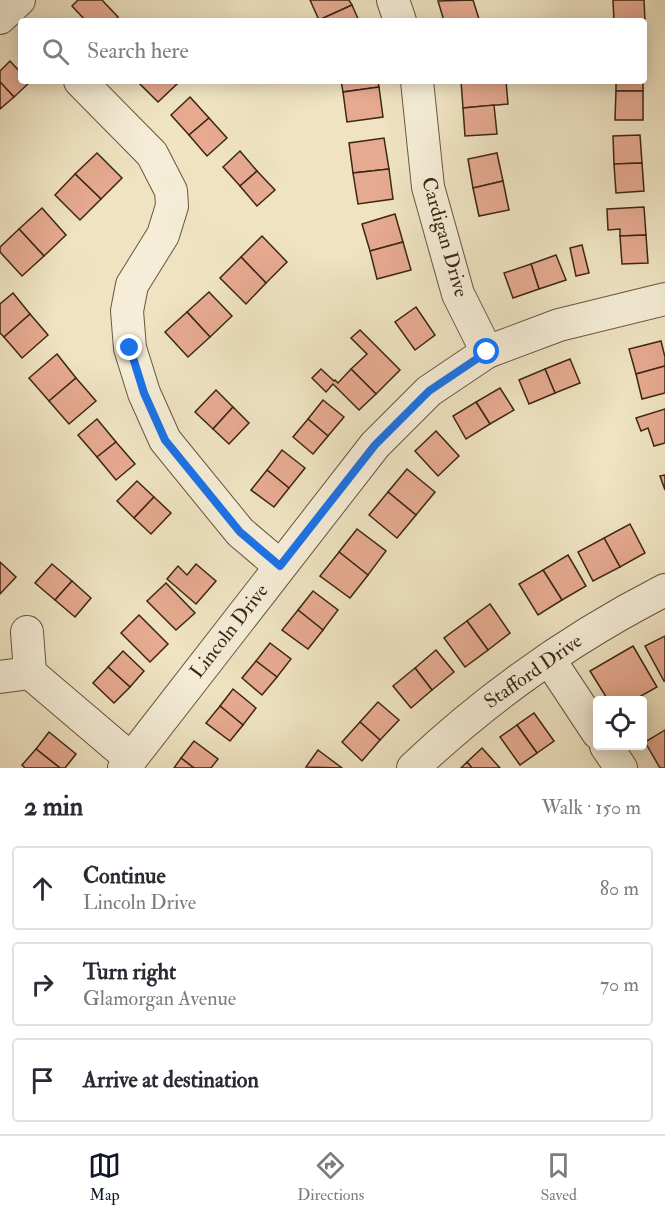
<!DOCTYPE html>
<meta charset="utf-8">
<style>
body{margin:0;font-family:"IM FELL Double Pica",serif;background:#f2f2f3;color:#2b2b33}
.controls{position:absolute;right:18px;bottom:18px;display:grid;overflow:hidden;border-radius:6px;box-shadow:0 3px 15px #0003}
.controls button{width:54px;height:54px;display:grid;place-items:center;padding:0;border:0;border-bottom:2px solid #e1e1e2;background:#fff;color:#2b2b33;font:30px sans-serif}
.stop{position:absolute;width:18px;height:18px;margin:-14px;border:4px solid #1a73e8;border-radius:50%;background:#fff}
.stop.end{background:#1a73e8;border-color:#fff;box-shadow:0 2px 6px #0008}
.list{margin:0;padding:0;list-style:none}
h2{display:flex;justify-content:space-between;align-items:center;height:78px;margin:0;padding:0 24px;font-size:26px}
h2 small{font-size:20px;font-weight:400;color:#7c7c81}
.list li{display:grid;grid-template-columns:39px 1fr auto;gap:18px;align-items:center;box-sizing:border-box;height:84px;margin:0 12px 12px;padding:0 12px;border:2px solid #e1e1e2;border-radius:6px}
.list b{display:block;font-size:22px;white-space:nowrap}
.list p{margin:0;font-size:20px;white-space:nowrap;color:#7c7c81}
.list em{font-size:20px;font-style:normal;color:#7c7c81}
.icon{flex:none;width:33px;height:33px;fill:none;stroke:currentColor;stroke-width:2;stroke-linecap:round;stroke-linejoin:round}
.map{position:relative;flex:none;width:665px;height:768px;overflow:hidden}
.search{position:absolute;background:#fff;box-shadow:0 3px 15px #0003;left:18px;right:18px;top:18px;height:66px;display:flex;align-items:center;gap:15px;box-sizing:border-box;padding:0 21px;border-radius:6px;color:#7c7c81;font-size:22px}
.sheet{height:366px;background:#fff}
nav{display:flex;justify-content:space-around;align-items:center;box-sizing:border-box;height:84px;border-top:2px solid #e1e1e2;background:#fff;font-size:16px;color:#7c7c81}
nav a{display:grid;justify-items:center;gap:3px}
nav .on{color:#111827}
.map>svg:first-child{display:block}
.building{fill:#e6aa90;stroke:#3d2613;stroke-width:1.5}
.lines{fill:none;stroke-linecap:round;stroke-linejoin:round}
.minor-casing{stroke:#6a553f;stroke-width:34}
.minor{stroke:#f5edd7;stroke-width:32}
.route{stroke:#1a73e8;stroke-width:8}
.labels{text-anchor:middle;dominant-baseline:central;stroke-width:4.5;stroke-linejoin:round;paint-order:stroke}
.street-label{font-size:20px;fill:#3d2613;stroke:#f5edd7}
</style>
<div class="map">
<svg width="665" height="768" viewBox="0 0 665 768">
<rect width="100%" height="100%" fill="#efe3c2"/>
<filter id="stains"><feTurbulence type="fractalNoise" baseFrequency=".00333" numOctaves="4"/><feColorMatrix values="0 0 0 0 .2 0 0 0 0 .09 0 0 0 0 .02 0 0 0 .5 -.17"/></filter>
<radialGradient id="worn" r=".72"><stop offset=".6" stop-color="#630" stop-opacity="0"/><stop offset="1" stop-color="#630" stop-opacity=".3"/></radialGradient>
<g class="building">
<path d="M78,0h24l16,17 -4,4h-28l-14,-15z"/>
<path d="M310,0h39l3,5 -33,15z"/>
<path d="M473,0l6,19 -8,2h-27l-6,-20z"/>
<path d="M613,0h31l1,21h-31z"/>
<path d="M352,5l7,16 -40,-1z"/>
<path d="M10,61l11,12v8l8,2 -15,14 -14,-15v-11z"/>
<path d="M142,81h33l3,2 -20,19 -19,-19z"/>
<path d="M341,81h37l1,6 -36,5z"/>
<path d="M461,81h45l2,23 -45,4z"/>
<rect x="616" y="81" width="27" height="10"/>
<path d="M0,82l14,15 -14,12z"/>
<path d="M379,87l4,30 -36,5 -4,-30z"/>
<path d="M616,91h27v29h-28z"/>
<path d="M190,97l19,21 -20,17 -18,-20z"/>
<path d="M494,105l3,29 -32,2 -2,-28z"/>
<path d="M209,118l18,20 -20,18 -18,-21z"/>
<path d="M640,135l2,28 -28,1 -1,-28z"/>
<path d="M384,138l5,31 -36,4 -4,-30z"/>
<path d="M240,151l17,20 -17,15 -17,-19z"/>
<path d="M97,153l25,25 -21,21 -26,-25z"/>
<path d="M497,153l6,28 -30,7 -5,-29z"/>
<path d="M642,163l2,28 -28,2 -2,-29z"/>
<path d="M389,169l4,30 -35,5 -5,-31z"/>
<path d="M257,171l18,19 -18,16 -17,-20z"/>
<path d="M75,174l26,25 -21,21 -25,-25z"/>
<path d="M503,181l6,29 -30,6 -6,-28z"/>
<path d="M644,207l2,28 -26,1v-7l-12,1 -1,-21z"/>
<path d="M42,208l24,27 -22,21 -25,-27z"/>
<path d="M395,214l8,28 -33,9 -8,-27z"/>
<path d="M19,229l25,27 -22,20 -22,-24v-5z"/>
<path d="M646,235l2,28 -26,1 -2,-28z"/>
<path d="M262,236l25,26 -21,21 -25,-26z"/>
<path d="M403,242l8,28 -34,9 -7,-28z"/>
<path d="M582,245l7,28 -13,3 -6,-28z"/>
<path d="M556,255l10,25 -27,9 -8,-25z"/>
<path d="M241,257l25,26 -20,21 -26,-26z"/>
<path d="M531,264l8,25 -26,9 -9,-25z"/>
<path d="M209,292l23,24 -22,21 -23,-25z"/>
<path d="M13,293l17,21 -26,23 -4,-4v-29z"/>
<path d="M416,307l19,28 -20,15 -20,-28z"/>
<path d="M187,312l23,25 -22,20 -23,-25z"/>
<path d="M30,314l18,21 -26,23 -18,-21z"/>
<path d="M360,330l40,40 -24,24 -25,-25 16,-15 -16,-16z"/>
<path d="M661,341l4,16v9l-29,8 -7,-25z"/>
<path d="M57,354l19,24 -27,23 -20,-23z"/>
<path d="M570,359l10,24 -25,10 -10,-24z"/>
<path d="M665,366v27l-23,6 -6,-25z"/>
<path d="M321,369l13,12 1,-1 3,3 13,-14 25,25 -17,16 -26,-26 -7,8 -14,-14z"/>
<path d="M545,369l10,24 -26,11 -10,-24z"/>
<path d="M76,378l20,23 -27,23 -20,-23z"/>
<path d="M500,388l14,22 -24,14 -14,-22z"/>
<path d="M216,390l17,17 -20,22 -18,-17z"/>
<path d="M323,400l21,17 -16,19 -20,-17z"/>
<path d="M476,402l14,22 -24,15 -13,-23z"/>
<path d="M233,407l16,16 -20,21 -16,-15z"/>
<path d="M665,409v34l-11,3 -6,-18 -7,3 -5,-13z"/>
<path d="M97,419l19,23 -19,15 -19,-22z"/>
<path d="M308,419l20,17 -15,18 -20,-17z"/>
<path d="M436,431l23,25 -21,20 -23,-25z"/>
<path d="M116,442l19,22 -19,16 -19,-23z"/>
<path d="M282,450l23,18 -16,20 -22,-18z"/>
<path d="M407,469l28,23 -19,23 -28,-23z"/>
<path d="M267,470l22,18 -15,19 -23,-17z"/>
<path d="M665,475v15l-5,-14z"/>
<path d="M137,481l17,16 -20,21 -17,-17z"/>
<path d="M388,492l28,23 -19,23 -28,-23z"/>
<path d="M154,497l17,16 -20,21 -17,-16z"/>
<path d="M630,524l15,29 -25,14 -16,-29z"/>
<path d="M357,529l29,22 -18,24 -29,-23z"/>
<path d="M604,538l16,29 -27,14 -15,-29z"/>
<path d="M339,552l29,23 -18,23 -30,-22z"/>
<path d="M568,555l18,31 -24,14 -19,-30z"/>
<path d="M0,562l16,15 -16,17z"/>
<path d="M52,564l20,17 -17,19 -20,-17z"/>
<path d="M196,564l20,17 -20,23 -29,-25 11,-13 9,9z"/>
<path d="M543,570l19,30 -24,15 -19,-31z"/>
<path d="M72,581l19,17 -16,19 -20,-17z"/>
<path d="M166,583l29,30 -19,17 -29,-29z"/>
<path d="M313,591l25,19 -15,20 -25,-20z"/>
<path d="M490,604l20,29 -22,17 -21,-29z"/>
<path d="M298,610l25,20 -15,19 -26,-19z"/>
<path d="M139,615l29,29 -18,18 -29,-29z"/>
<path d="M467,621l21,29 -23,17 -21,-29z"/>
<path d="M665,636v45h-1l-19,-35z"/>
<path d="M270,643l21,16 -14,18 -21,-16z"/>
<path d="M633,646l24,41 -23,13h-26l-18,-29z"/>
<path d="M436,650l18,22 -22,18 -17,-22z"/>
<path d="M123,651l21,20 -14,16 -22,-20z"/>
<path d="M256,661l21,16 -15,18 -20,-17z"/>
<path d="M108,667l22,20 -16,16 -21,-20z"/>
<path d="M415,668l17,22 -21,18 -18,-22z"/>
<path d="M233,689l23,19 -13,17 -23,-19z"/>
<path d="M378,702l21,18 -19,20 -20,-18z"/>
<path d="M220,706l23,19 -13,16 -24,-18z"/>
<path d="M534,713l20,28 -17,12 -20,-28z"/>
<path d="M360,722l20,18 -18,21 -20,-19z"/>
<path d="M517,725l20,28 -17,12 -20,-28z"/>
<path d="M665,730v38h-5l-15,-26z"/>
<path d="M49,732l27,22 -11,14h-5l-24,-19z"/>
<path d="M194,741l24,18 -7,9h-17l-13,-10z"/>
<path d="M482,748l18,20h-28l-5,-6z"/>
<path d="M36,749l24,19h-35l-3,-3z"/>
<path d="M318,750l24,18 -36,-1z"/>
<path d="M181,758l13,10h-20z"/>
<path d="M467,762l5,6h-11z"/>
</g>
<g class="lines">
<g class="minor-casing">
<g id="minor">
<path d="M393,0l7,21"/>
<path d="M0,18l19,-18"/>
<path d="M80,81l72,73 19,37 1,15 -9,29 -31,50 -5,26 3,37 14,45 21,47 75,92 40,34"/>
<path d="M417,81l11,106 30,107 29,58"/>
<path d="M27,632l3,41 101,86"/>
<path d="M549,659l49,74"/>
<path d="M0,677l30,-4"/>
<path d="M606,746l15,22"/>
<path d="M124,768l251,-323 54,-54 58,-39 72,-27 106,-26"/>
<path d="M413,768c75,-71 160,-131 252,-178"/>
</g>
</g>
<use href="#minor" class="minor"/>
</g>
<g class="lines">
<path class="route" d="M130,348l14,45 21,47 75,92 40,34 95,-121 54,-54 58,-39"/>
</g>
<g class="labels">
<g class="street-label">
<text transform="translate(445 237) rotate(74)">Cardigan Drive</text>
<text transform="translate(229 631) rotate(-52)">Lincoln Drive</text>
<text transform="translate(533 671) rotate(-35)">Stafford Drive</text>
</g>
</g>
<rect width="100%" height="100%" filter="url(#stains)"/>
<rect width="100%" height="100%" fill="url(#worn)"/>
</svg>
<div class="controls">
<button><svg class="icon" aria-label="locate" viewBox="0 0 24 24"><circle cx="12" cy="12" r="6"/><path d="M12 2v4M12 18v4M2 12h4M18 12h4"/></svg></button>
</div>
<div class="stop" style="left:487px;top:352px"></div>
<div class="stop end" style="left:130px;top:348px"></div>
<div class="search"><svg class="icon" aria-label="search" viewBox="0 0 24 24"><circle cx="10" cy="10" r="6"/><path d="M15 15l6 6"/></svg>Search here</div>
</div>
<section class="sheet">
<h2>2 min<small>Walk · 150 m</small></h2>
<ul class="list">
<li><svg class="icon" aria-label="ahead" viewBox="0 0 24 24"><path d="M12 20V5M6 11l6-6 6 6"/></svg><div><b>Continue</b><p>Lincoln Drive</p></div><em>80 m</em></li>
<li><svg class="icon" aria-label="right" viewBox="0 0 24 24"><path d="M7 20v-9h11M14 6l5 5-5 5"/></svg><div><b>Turn right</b><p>Glamorgan Avenue</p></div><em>70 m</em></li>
<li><svg class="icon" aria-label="arrive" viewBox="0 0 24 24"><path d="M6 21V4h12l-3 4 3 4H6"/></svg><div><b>Arrive at destination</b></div></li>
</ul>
</section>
<nav>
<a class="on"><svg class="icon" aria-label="map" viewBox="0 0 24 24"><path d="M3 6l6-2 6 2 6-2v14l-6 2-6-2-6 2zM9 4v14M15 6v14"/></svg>Map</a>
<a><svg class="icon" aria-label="directions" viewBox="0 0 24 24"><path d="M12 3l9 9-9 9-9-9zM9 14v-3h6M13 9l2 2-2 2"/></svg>Directions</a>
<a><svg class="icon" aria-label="saved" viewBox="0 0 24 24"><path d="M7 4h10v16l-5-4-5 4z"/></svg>Saved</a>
</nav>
